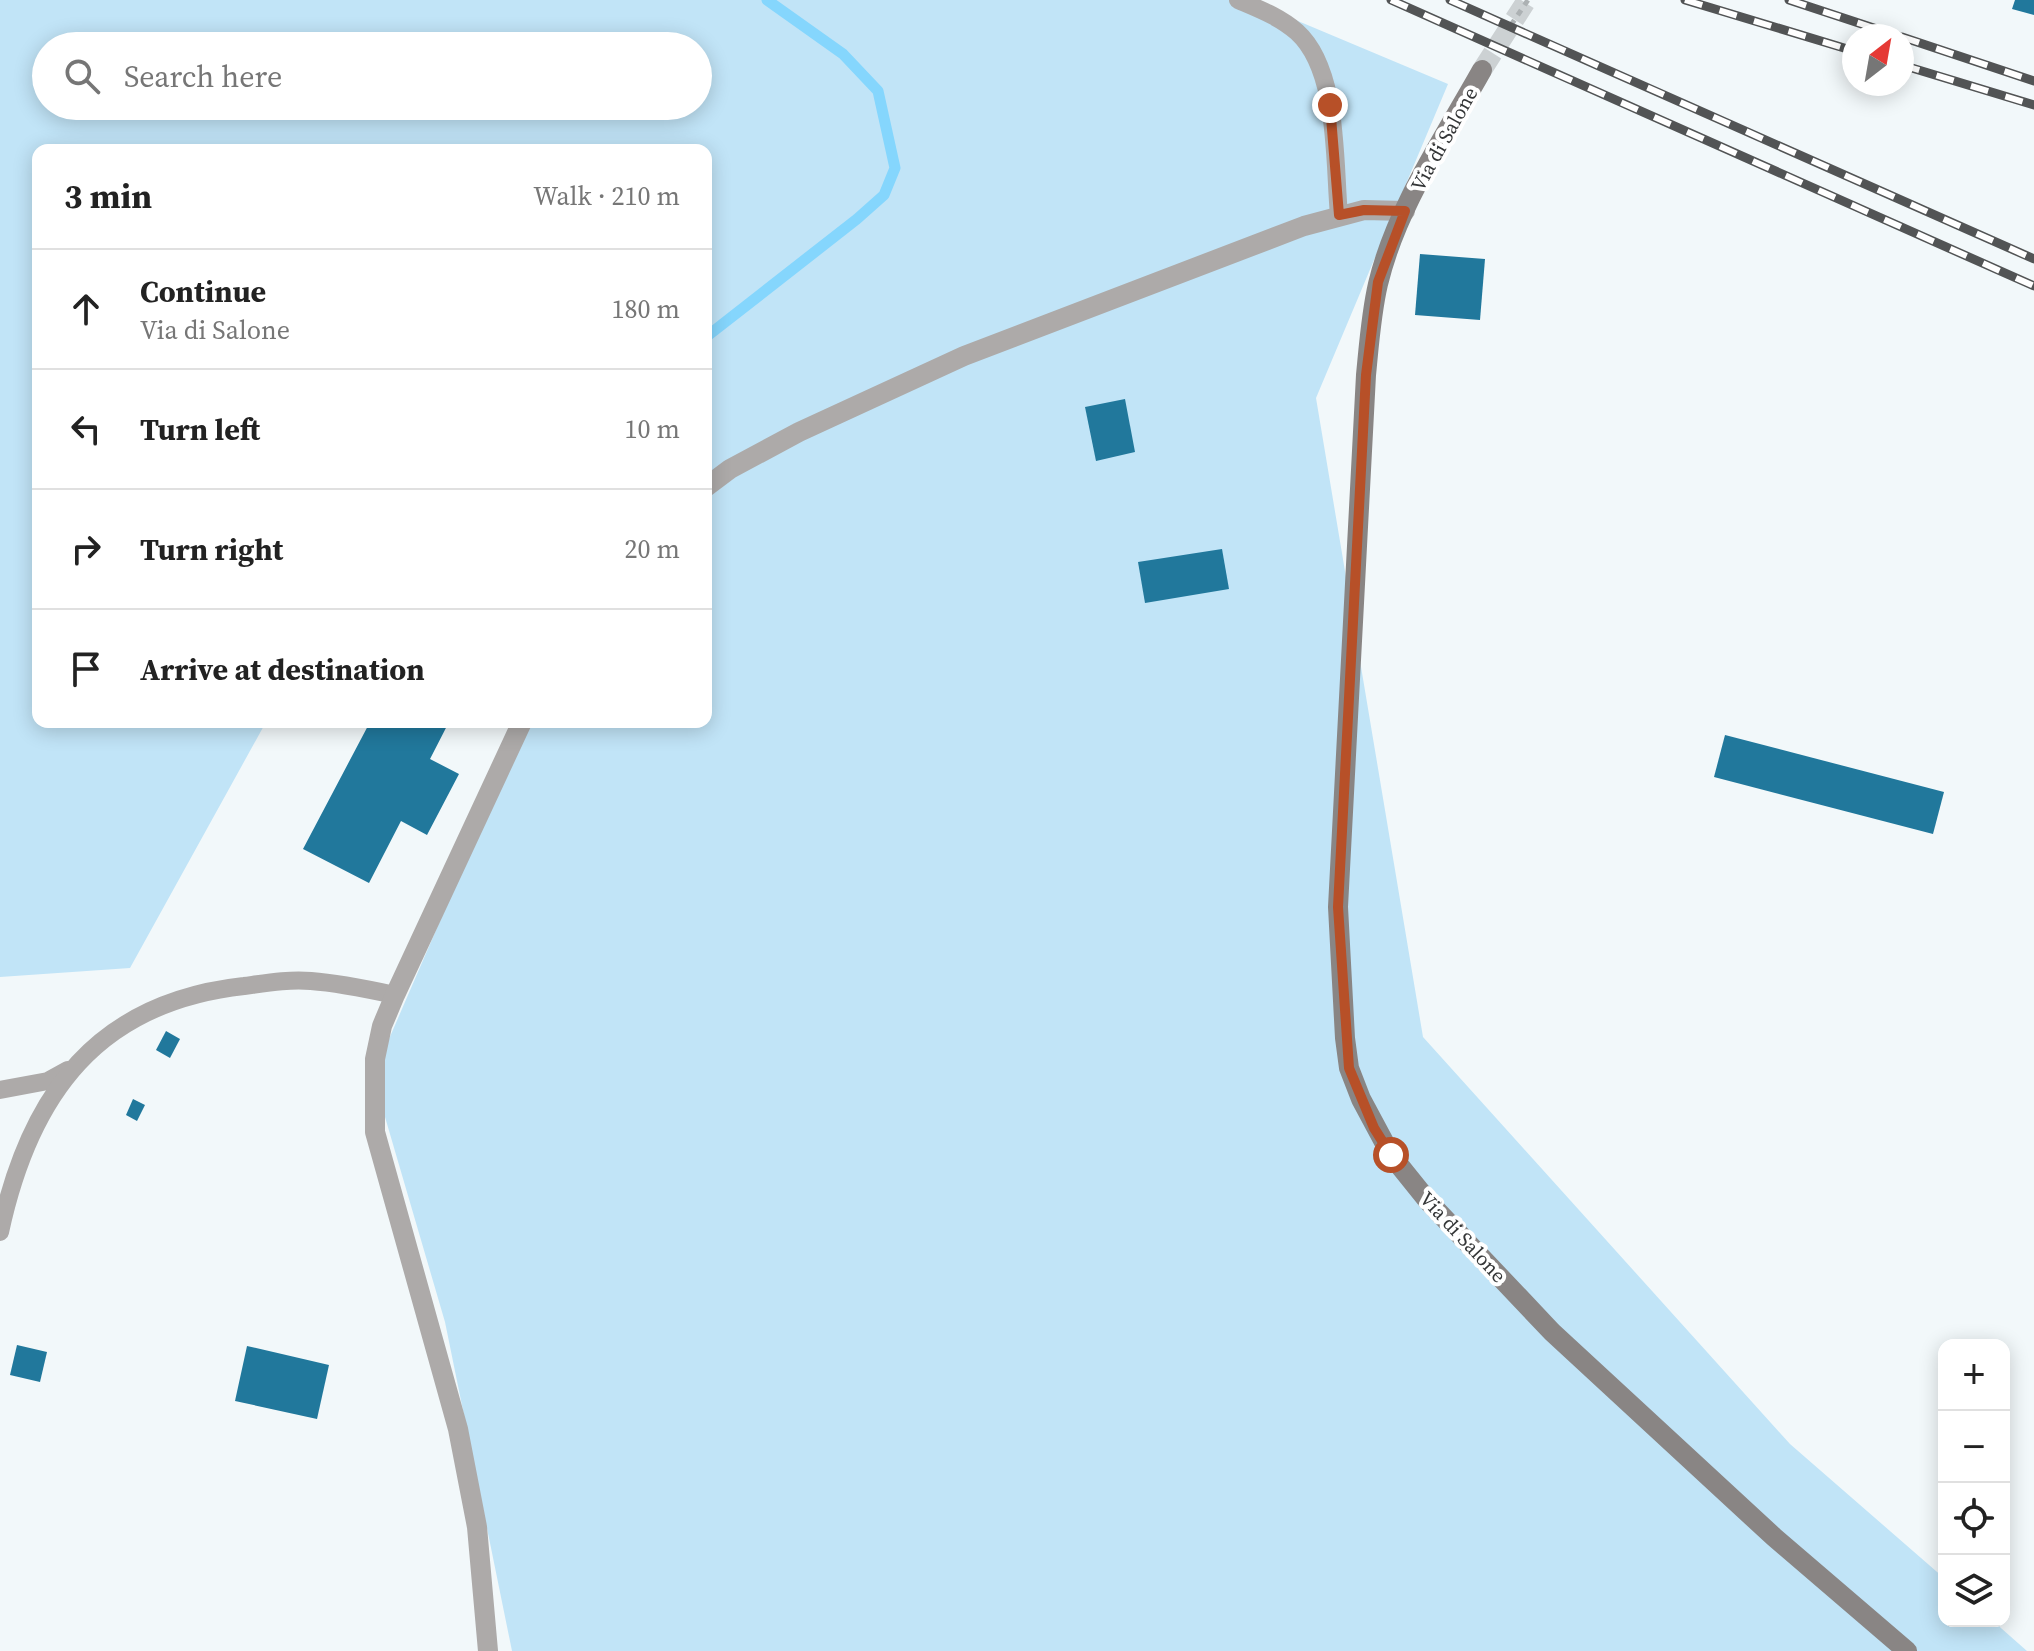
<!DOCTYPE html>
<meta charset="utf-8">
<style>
body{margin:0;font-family:"Source Serif 4",serif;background:#f6f6f6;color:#222}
.controls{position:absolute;right:24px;bottom:24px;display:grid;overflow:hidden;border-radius:16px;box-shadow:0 4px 20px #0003}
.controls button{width:72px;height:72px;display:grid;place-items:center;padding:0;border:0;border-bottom:2px solid #e0e0e0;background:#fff;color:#222;font:40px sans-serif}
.compass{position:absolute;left:1842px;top:24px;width:72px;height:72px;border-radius:50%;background:#fff;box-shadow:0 4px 20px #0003;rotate:31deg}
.stop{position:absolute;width:24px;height:24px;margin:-18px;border:6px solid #b75028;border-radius:50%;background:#fff}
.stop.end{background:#b75028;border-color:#fff;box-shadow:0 2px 8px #0008}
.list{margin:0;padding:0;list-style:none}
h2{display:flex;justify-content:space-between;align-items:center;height:104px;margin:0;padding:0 32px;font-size:34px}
h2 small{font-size:26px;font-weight:400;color:#767676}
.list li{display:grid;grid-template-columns:52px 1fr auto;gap:24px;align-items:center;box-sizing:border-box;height:120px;padding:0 32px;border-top:2px solid #e0e0e0}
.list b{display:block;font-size:30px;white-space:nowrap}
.list p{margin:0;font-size:26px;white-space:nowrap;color:#767676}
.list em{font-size:26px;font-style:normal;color:#767676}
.icon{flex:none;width:44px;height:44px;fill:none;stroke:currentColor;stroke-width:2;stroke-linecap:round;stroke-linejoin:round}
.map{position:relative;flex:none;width:2034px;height:1651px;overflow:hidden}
.search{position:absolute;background:#fff;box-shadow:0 4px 20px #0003;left:32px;top:32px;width:680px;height:88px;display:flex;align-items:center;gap:20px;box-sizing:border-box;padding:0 28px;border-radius:44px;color:#767676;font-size:30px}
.panel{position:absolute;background:#fff;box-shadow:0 4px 20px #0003;left:32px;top:144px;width:680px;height:584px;border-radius:16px}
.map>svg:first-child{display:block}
.green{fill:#c1e4f7;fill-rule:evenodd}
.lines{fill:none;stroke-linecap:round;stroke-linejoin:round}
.stream{stroke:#85d6fd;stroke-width:11}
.building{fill:#21789c}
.secondary-tunnel{stroke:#ccd1d3;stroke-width:20;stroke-dasharray:20 10;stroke-linecap:butt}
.path{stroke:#acb1b3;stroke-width:5;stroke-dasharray:6 6;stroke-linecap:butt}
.lane{stroke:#adaaa9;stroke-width:18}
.street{stroke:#adaaa9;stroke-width:20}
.secondary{stroke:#898584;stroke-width:20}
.rail-casing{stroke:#525455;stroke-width:9}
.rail{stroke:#fff;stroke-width:6;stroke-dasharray:18;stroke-linecap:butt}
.route{stroke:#b75028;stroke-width:10}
.labels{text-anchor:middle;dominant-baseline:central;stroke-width:8;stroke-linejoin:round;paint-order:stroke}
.street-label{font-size:20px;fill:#343637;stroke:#fff}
</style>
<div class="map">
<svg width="2034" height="1651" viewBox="0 0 2034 1651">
<rect width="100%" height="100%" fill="#f2f8fa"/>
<path class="green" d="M0,0h1248l200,84 -132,314 107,639 367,407 154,134v43h49l34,30h-1515l-67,-329 -72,-246 153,-354h180v-572h-668v572h228l-136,246 -130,9zM46,46h652v60h-652z"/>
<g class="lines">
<path class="stream" d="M706,337l151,-118 27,-24 11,-27 -17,-77 -35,-37 -76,-54"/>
</g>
<g class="building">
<path d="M2015,0h19v15l-22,-6z"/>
<path d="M1420,254l65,5 -5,61 -65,-5z"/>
<path d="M1125,399l10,53 -39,9 -11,-54z"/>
<path d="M1222,549l7,40 -84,14 -7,-41z"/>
<path d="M370,722h79l-19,37 29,15 -32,61 -26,-14 -32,62 -66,-34z"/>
<path d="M1725,735l219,57 -11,42 -219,-57z"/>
<path d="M166,1031l14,8 -10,19 -14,-8z"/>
<path d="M133,1099l12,6 -8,16 -11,-6z"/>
<path d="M17,1345l30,7 -7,30 -30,-7z"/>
<path d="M247,1346l82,19 -12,54 -82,-18z"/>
</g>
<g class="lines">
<path class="secondary-tunnel" d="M1482,70l45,-70"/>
<path class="path" d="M1511,25l17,-25"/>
<g class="lane">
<path d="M1238,0c21,9 42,17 59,32 42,38 37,130 42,183"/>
<path d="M0,1090l48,-9 20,-11"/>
<path d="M0,1232c30,-139 98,-230 244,-246 22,-3 45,-7 67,-5 28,2 56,8 84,14"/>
</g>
<g class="street">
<path d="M706,487l24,-18 69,-37 165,-76 340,-130 60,-16 41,1"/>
<path d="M488,1651l-11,-124 -19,-98 -83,-297v-73l7,-33 13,-31 127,-273"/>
</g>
<path class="secondary" d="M1482,70c-38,68 -86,138 -104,214 -7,30 -9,61 -12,91l-28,532 7,131 4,30 12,31 30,56 37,46 124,131 222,205 133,114"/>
<g class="rail-casing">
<g id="rail">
<path d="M1391,0l643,286"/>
<path d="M1450,0l584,259"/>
<path d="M1685,0l169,51"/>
<path d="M1789,0l109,36"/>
<path d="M1902,37l132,44"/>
<path d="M1902,65l132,40"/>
</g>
</g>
<use href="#rail" class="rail"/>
</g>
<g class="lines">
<path class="route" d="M1330,105l9,110 25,-5 41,1 -27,71 -12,93 -28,532 11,161 25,60 17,27"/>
</g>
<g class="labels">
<g class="street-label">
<text transform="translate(1444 139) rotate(-61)">Via di Salone</text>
<text transform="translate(1463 1237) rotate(47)">Via di Salone</text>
</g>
</g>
</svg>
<div class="controls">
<button>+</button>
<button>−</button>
<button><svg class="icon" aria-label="locate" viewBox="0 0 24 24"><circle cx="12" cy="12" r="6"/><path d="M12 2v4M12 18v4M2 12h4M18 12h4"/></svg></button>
<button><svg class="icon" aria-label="layers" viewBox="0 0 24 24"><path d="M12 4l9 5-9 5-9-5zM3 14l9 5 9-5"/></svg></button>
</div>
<svg class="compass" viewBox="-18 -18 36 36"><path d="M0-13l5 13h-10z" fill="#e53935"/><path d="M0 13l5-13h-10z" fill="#767676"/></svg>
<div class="stop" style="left:1391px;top:1155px"></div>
<div class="stop end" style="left:1330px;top:105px"></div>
<div class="search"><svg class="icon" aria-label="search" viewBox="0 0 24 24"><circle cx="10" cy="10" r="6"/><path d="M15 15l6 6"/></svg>Search here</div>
<section class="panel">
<h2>3 min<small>Walk · 210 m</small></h2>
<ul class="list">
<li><svg class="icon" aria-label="ahead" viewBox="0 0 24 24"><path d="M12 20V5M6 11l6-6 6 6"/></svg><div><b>Continue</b><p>Via di Salone</p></div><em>180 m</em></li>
<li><svg class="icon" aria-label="left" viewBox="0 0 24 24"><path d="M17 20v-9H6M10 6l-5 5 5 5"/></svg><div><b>Turn left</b></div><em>10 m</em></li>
<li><svg class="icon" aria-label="right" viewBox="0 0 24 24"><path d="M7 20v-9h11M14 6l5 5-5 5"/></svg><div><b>Turn right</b></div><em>20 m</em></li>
<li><svg class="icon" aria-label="arrive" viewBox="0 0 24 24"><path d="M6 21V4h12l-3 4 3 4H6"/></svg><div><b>Arrive at destination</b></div></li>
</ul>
</section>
</div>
